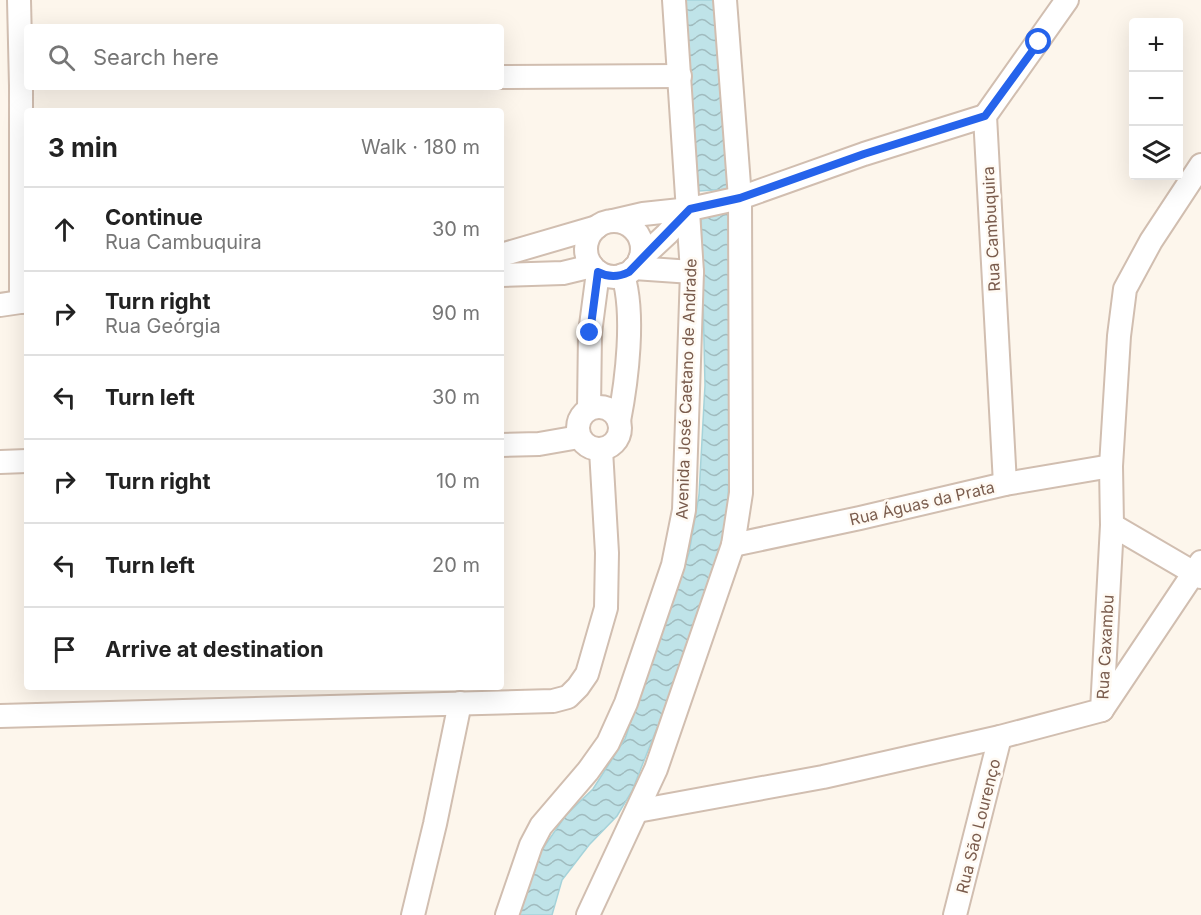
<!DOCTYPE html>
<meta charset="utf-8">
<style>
body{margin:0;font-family:Inter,sans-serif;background:#f2f2f2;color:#222}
.controls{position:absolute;right:18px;top:18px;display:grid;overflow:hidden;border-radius:6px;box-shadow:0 6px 24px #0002}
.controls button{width:54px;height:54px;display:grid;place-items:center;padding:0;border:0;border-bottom:2px solid #e0e0e0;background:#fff;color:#222;font:30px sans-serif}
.stop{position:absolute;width:18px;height:18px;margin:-14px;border:4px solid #2563eb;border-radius:50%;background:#fff}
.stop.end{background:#2563eb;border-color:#fff;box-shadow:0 2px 6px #0008}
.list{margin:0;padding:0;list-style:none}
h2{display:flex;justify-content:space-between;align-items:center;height:78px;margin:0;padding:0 24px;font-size:26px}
h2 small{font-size:20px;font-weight:400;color:#767676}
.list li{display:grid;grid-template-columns:39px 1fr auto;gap:18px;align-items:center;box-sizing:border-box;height:84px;padding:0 24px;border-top:2px solid #e0e0e0}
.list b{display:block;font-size:22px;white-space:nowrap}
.list p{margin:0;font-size:20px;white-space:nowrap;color:#767676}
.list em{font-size:20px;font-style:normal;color:#767676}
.icon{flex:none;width:33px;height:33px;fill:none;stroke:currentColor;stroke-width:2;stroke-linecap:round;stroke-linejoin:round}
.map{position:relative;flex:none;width:1201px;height:915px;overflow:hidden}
.search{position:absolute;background:#fff;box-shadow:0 6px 24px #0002;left:24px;top:24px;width:480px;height:66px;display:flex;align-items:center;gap:15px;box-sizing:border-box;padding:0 21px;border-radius:6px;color:#767676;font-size:22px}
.panel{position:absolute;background:#fff;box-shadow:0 6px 24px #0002;left:24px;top:108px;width:480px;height:582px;border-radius:6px}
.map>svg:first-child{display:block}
.water{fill:url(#water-waves);stroke:#a5d3da;stroke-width:1.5}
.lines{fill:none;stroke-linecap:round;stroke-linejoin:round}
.minor-casing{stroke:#d1beb0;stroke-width:26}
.minor{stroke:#fff;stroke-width:22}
.route{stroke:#2563eb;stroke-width:8}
.labels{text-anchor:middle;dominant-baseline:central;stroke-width:5;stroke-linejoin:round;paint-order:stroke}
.street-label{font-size:16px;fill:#7a5c4d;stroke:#fffaf3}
</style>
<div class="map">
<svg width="1201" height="915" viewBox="0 0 1201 915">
<defs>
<pattern id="water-waves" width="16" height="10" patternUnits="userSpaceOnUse" patternTransform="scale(1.5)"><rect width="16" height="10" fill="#bfe3e8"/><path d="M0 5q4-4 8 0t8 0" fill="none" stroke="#a0bbbe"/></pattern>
</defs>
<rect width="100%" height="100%" fill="#fdf6ec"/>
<g class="water">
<path d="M683,0h32l16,189 -32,2z"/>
<path d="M733,207l-1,180 -5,142 -51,151 -44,111 -15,25 -28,29 -27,35 -10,35h-34l21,-61 27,-39 27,-26 32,-50 64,-186 10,-58 6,-110 -4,-176z"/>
</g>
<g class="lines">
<g class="minor-casing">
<g id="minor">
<path d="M19,0l2,86v216"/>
<path d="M501,77l179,-1"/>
<path d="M613,221l30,-7 47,-5 50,-11 124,-44 121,-38"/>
<circle cx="614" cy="249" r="28"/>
<path d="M501,255l96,-28"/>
<path d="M640,259l27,-25 23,-25"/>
<path d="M634,268l58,4"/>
<path d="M501,275l62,-2 29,-7"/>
<path d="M0,305l27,-4"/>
<circle cx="599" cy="428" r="21"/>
<path d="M589,409l1,-76 8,-61"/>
<path d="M619,421c8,-41 16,-107 4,-146"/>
<path d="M501,445l38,-1 40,-7"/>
<path d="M0,462l27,-1"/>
<path d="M1005,484l-20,-368 82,-116"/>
<path d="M1112,525l89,52"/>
<path d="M733,545l127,-27 145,-34 106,-18"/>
<path d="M1102,710l99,-148"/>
<path d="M0,716l553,-15 15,-4 10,-10 9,-13 19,-66 1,-55 -6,-103"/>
<path d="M637,811l186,-34 177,-40 102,-27 10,-185 -1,-59 8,-130 6,-47 26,-48 50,-76"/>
<path d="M413,915l22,-91 25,-121"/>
<path d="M507,915l24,-70 10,-19 47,-55 20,-28 18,-40 47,-138 11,-55 8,-238 -18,-272"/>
<path d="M588,915l68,-146 77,-224 8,-52 -1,-295 -15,-198"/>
<path d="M955,915l45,-178"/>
</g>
</g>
<use href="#minor" class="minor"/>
</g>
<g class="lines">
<path class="route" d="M590,333l8,-61c11,6 21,5 31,0l61,-63 50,-11 124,-44 121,-38 54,-74"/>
</g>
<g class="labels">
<g class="street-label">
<text transform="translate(991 229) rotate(-93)">Rua Cambuquira</text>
<text transform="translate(686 389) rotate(-88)">Avenida José Caetano de Andrade</text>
<text transform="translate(922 503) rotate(-13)">Rua Águas da Prata</text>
<text transform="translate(1105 647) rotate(-87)">Rua Caxambu</text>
<text transform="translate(978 826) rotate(-76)">Rua São Lourenço</text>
</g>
</g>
</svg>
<div class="controls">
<button>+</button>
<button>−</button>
<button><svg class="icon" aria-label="layers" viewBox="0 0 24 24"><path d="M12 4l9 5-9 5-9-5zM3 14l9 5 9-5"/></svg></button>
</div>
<div class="stop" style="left:1039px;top:42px"></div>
<div class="stop end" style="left:590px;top:333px"></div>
<div class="search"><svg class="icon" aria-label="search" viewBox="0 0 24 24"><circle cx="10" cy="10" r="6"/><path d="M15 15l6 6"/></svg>Search here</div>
<section class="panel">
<h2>3 min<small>Walk · 180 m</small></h2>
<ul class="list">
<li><svg class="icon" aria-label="ahead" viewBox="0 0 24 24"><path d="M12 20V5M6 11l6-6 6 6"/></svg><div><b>Continue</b><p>Rua Cambuquira</p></div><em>30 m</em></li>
<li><svg class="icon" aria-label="right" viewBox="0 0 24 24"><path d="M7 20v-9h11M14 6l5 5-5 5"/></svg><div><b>Turn right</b><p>Rua Geórgia</p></div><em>90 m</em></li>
<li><svg class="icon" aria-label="left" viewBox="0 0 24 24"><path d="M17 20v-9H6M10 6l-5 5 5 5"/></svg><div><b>Turn left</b></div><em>30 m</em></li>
<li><svg class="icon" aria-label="right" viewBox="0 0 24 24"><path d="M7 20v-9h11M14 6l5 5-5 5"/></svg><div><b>Turn right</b></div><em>10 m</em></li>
<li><svg class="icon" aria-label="left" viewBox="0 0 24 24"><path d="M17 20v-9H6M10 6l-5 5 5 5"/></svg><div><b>Turn left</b></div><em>20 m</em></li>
<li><svg class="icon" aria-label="arrive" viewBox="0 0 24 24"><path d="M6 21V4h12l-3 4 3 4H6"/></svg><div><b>Arrive at destination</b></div></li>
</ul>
</section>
</div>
